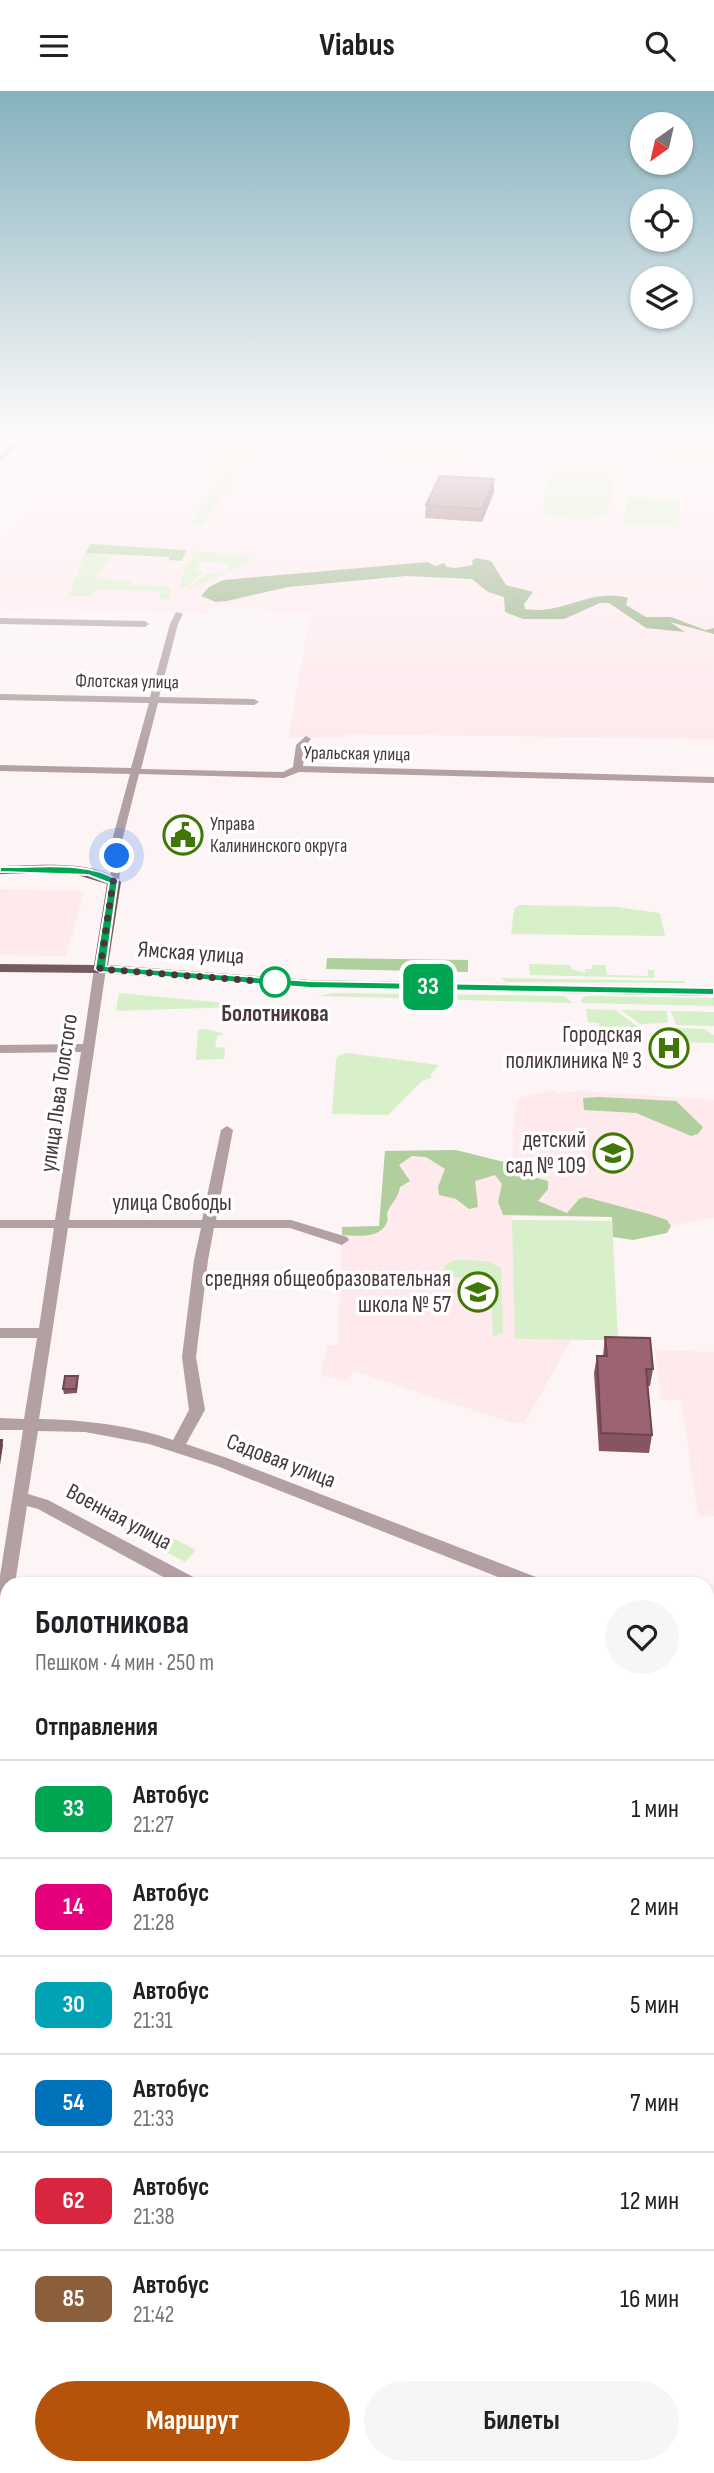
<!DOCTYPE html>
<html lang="ru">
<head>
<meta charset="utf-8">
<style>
  :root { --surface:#fff; --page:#f6f6f6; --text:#202124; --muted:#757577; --line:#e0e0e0; --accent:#b45309 }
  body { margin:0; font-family:"Sofia Sans Condensed",sans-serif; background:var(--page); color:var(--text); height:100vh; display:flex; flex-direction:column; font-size:26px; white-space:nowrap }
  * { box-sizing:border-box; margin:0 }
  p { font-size:23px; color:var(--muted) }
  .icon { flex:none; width:38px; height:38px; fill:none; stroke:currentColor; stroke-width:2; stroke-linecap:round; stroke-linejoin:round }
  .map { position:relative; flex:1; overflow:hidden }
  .sheet { position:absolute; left:0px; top:1486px; width:714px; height:898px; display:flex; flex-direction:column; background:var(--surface); border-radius:21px 21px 0 0; box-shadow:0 2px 5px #0004 }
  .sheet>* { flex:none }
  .badge { padding:0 14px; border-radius:10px; font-size:24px; line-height:46px }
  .needle { width:46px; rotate:214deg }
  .tools { position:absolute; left:630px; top:21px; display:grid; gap:14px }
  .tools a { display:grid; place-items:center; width:63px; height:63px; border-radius:50%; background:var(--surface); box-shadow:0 2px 5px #0004; font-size:35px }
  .you { position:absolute; width:35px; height:35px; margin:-18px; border:5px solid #fff; border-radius:50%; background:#1a73e8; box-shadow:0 0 0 10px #1a73e833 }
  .map>.badge { position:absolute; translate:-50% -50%; box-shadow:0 0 0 4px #fff }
  h2 { padding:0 35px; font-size:26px; line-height:63px }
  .round { display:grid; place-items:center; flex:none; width:74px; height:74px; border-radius:37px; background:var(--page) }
  .overview { display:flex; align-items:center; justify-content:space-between; height:119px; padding:0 35px }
  h1 { font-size:33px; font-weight:700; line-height:52px }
  .button { display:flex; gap:14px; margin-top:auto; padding:14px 35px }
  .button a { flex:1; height:80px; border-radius:42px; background:var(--accent); color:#fff; font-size:28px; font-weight:700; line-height:80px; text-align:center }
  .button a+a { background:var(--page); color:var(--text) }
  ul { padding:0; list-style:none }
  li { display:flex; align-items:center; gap:21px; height:98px; padding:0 35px; border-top:2px solid var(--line) }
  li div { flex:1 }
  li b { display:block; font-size:26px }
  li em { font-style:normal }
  li .badge { min-width:77px; font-weight:700; text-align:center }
  header { display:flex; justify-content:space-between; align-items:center; height:91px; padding:0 35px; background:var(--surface); font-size:32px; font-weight:700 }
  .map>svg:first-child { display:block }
  .built { fill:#fee9ed }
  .green { fill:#d7f0c9 }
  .forest { fill:#b0cf9d }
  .water { fill:#91af7f }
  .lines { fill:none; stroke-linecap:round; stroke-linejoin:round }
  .minor { fill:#b2a0a3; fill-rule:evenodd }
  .major { fill:#775a5f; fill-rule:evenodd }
  .wall { fill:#865560 }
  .shaded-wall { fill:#6d454e }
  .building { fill:#9c6370; stroke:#6d454e; stroke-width:2 }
  .line { fill:#00a651; stroke:#fff; stroke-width:2 }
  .walk { stroke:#48383b; stroke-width:7; stroke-dasharray:0 12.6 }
  .stop-dot { fill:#fff; stroke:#00a651; stroke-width:3.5 }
  .labels { text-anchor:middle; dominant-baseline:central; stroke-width:7; stroke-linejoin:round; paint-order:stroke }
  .far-street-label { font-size:19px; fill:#48383b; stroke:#fff }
  .far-poi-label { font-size:19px; fill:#48383b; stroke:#fff; text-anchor:start }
  .street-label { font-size:23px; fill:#48383b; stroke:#fff }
  .stop-label { font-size:23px; font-weight:bold; fill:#48383b; stroke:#fff }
  .poi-label { font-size:23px; fill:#48383b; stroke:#fff; text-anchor:end }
</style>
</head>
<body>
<header><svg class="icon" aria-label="menu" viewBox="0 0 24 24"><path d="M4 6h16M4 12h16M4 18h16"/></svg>Viabus<svg class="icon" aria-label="search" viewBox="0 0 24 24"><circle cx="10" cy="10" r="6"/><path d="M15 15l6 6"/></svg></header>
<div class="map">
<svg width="714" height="2382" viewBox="0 0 714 2382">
  <rect width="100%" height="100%" fill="#fdf4f5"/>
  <path class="built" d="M108,341h465l45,13 96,15v279l-369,-5 -1,4 -55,-1 21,-124 -45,-1v-5h-55l-2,7 -184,-7 -3,3 -21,-1v-65l90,-102 9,-1z
    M0,798l84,2 -18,65 -66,-1z
    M554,999l4,3 25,-2 131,9v118l-57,10 -45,-11 -100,-1 1,4 99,1 6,119h-47l-46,82 -13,1 -158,-52 -9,11 -24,-8 6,-29h11l4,-118 37,-1 6,-75 71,-1 56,14 3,-52 4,-14z
    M655,1259l59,2v164l-16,-1 -17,-115 -20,-1z"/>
  <path class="green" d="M572,341h142v28l-96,-15z
    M397,343l69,4 -4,12h-7l-3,6 -64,-4z
    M220,354l33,3 -23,34 -12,-1 18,-28 -21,-2z
    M553,375l4,1 -1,6 29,-5 28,6 -5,40 -26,6 -24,-3 -16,-5z
    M217,392l12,2 -26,40h-12z
    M627,406l53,3 -2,26 -54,-2z
    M195,460l52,4 4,5 -4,4 -61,26 21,-16 18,-2 5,-5 -10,-6 -19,1 -5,7 7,4 -23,17 2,-15z
    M85,462l28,1 -16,24 35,3 -3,4 41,2 1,12h-12l2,-8 -67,-1 -3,6h-22z
    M519,814l98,2 43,6 5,23 -154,-2 3,-25z
    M529,873l42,1v4l14,4v-4h7v-4h13l2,10 41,1v-6h6l1,8 -125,-3z
    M500,887l185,3v2l-178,-1z
    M119,902l116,11 -1,3 -118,4z
    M332,902l233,3 7,7 -253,-7z
    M588,905l126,2v8l-133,-3 1,-5z
    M586,918l29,1 23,17 -19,14 -18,-1 -2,-17 -11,-1z
    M621,919l46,1 1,12 -28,1z
    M671,920l43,1v14l-38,-1z
    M676,937l27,1 11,6v8l-39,-1 -2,-12z
    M207,938l17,5 -7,2 -2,11 10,1 -1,11 -28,1 2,-30z
    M347,962l92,12 -9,10 3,2 -11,4 -34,34 -56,-1 4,-54 2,-4z
    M512,1129l100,1 6,119 -103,-1z
    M454,1169l33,1 14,7 2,64 -10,5 -2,-59 -48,-1 1,-10z
    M110,1415l86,44 -11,12 -86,-44z
    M0,1911l7,3v86l-6,27z
    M0,2098l7,8v73l-7,-10z"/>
  <path class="forest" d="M91,453l94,6h2l-6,11 -12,-1v-3l-84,-4z
    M327,867l141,2v12l-142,-3z
    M599,1006l77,4 27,26 -5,7 -7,2 -55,-23 -52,-3 -1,-12z
    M456,1059l56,14 9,10 27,7v8l-10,12 29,12 12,-14 6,-2 64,17 18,6 4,6 -4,7 -34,7 -20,-3 -1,-20 -109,-2 -5,-13 4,-18 -7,-9 -20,6 3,26 -9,2 -13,-10 -17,-4 -1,-8 7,-18 -19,-12 -14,-1 -13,9 11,16 -10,6c-2,11 -7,14 -12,24 -3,7 1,4 -1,11 -6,17 -31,14 -45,13v-8l37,-1 6,-75z"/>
  <path class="water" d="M476,467l15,3 15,24 27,7 -9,12 1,5c37,7 65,-22 103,-11l-2,7 20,12h25l34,13 9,-2v6l-44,-12 15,10 -39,-4 -37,-25h-9l-36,16h-41l-18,-7 -1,-15 -16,-5 -16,-13 -66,-3 -118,11 -61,14 -11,1 -15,-6 8,-9 14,-7 205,-18 7,4 9,-3 3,4 9,1 17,-3 -1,-4z"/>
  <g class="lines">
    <path class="minor" d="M18,350l5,1 -23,20v-6z
      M176,521l7,2 -5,10 -19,73 95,2 5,3 -5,3 -96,-2 -17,66 142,3 10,-5 3,-22 10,-9 5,3 -5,6 -3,21 411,11v6l-415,-11 -15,6 -145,-4 -16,63 -4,45 -5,3 -4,-1 3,-47 17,-63 -130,-3v-6l131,3 18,-65 -149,-3v-6l150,3 20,-73z
      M0,527l145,3 4,3 -4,3 -145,-3z
      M100,875l6,3 -37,251h133l19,-90 6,-4 6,4 -17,90h75l56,17 2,3 -7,5 -52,-17h-76l-6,32 -12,97 9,53 -19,34 41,14 314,121 2,5h-27l-299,-118 -68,-22 -64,-12 -47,-1 -10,63 20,6 149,79 2,5h-23l-138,-75 -11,-3 -12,78h-8v44l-7,4v-56l23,-146h-23v-12l24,1 13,-81h-37v-10h39l15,-100h-54v-8h55l26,-168 -81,1v-8l83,-1 11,-75zM68,1137h133l-7,32 -12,97 7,53 -16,30c-43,-15 -88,-20 -134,-21z
      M707,1545l7,2v14l-7,-2z
      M0,1610l7,2v16l-7,-2z
      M707,1754l7,3v19l-7,-3z
      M0,1875l7,3v20l-7,-3z
      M707,2016l7,3v23l-7,-3z
      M0,2191l7,3v28l-7,-3z
      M125,2376h26l2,6h-26z"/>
    <path class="major" d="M0,775c33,0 95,-8 121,16l-13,83 202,15 404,8v8l-404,-8 -210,-15 -100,-1v-8l94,1 13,-81 -33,-10h-74z"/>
  </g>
  <path class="wall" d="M494,401l-12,30 -57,-4 1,-13z
    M605,1246l48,32 -3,17h-2l4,49 -3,18 -50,-2 -5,-78 3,-17h6z
    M78,1289l-1,13 -13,1 -1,-5z"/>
  <path class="shaded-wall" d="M494,388v13l-12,30v-13z
    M2,1349l1,5 -3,20v-10z"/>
  <path class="building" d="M440,385l54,3 -12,30 -56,-4z
    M605,1246l45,1 3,31h-7l6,66 -51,-2 -4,-77h10z
    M65,1285h13l-2,13h-13z
    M0,1349h2l-2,15z"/>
  <linearGradient id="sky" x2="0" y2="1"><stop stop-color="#85b2be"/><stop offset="0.51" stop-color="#fefafa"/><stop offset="1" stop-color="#fefafa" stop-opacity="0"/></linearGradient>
  <rect width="714" height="674" fill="url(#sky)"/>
  <path class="line" d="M0,776c36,1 86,-7 118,13l-12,86 204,15 404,7v7l-404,-7 -210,-16 -5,-3 14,-86 -21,-8 -88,-3z"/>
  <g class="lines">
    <path class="walk" d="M117,765l-17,113 183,14 -8,-1"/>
  </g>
  <defs>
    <g id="civic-ring" transform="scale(2.0125)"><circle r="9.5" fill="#fff" stroke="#407707" stroke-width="1.5"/><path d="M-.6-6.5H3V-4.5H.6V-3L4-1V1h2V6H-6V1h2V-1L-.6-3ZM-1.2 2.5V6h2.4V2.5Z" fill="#407707"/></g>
    <g id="hospital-ring" transform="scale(2.0125)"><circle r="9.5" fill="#fff" stroke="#407707" stroke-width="1.5"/><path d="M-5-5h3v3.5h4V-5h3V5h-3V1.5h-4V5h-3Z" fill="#407707"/></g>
    <g id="school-ring" transform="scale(2.0125)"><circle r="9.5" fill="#fff" stroke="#407707" stroke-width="1.5"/><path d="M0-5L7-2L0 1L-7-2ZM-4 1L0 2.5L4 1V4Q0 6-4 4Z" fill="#407707"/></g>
  </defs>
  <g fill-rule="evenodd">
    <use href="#civic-ring" x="183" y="744"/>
    <use href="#hospital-ring" x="669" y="957"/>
    <use href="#school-ring" x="613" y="1062"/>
    <use href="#school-ring" x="478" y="1201"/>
  </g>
  <circle class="stop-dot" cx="275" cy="891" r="14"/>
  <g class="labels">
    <g class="far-street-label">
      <text transform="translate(127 591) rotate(1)">Флотская улица</text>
      <text transform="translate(357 663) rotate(1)">Уральская улица</text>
    </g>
    <g class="far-poi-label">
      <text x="210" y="733">Управа<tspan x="210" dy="22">Калининского округа</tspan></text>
    </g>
    <g class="street-label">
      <text transform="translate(191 862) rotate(4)">Ямская улица</text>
      <text transform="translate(59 1002) rotate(-82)">улица Льва Толстого</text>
      <text x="172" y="1112">улица Свободы</text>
      <text transform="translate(281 1370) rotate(21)">Садовая улица</text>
      <text transform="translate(119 1426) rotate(28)">Военная улица</text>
    </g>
    <g class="stop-label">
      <text x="275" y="923">Болотникова</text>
    </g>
    <g class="poi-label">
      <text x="642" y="944">Городская<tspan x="642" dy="26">поликлиника № 3</tspan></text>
      <text x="586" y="1049">детский<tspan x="586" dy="26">сад № 109</tspan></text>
      <text x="451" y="1188">средняя общеобразовательная<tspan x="451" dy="26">школа № 57</tspan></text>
    </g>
  </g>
</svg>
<div class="tools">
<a><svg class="needle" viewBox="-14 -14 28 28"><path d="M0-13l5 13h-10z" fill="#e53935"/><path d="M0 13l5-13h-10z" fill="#757577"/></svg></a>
<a><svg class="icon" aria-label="locate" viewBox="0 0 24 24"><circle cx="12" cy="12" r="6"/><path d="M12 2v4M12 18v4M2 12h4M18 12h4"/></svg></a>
<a><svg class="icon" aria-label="layers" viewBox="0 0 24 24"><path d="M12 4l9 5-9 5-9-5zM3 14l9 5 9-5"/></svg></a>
</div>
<div class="you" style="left:117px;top:765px"></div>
<b class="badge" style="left:428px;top:896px;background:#00a651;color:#fff">33</b>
<section class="sheet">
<div class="overview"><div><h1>Болотникова</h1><p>Пешком · 4 мин · 250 m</p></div><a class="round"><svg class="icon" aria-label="heart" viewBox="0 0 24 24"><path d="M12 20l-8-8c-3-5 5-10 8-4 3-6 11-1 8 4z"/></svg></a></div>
<h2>Отправления</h2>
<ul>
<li><span class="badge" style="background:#00a651;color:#fff">33</span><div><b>Автобус</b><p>21:27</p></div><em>1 мин</em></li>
<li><span class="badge" style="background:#e6007e;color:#fff">14</span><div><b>Автобус</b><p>21:28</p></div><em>2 мин</em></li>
<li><span class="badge" style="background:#00a3b4;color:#fff">30</span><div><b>Автобус</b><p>21:31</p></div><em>5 мин</em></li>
<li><span class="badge" style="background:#0072bc;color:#fff">54</span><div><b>Автобус</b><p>21:33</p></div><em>7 мин</em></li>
<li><span class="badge" style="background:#d7263d;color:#fff">62</span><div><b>Автобус</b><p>21:38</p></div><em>12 мин</em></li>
<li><span class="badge" style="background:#8b5e3c;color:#fff">85</span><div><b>Автобус</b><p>21:42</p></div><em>16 мин</em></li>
</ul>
<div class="button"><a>Маршрут</a><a>Билеты</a></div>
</section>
</div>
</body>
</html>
